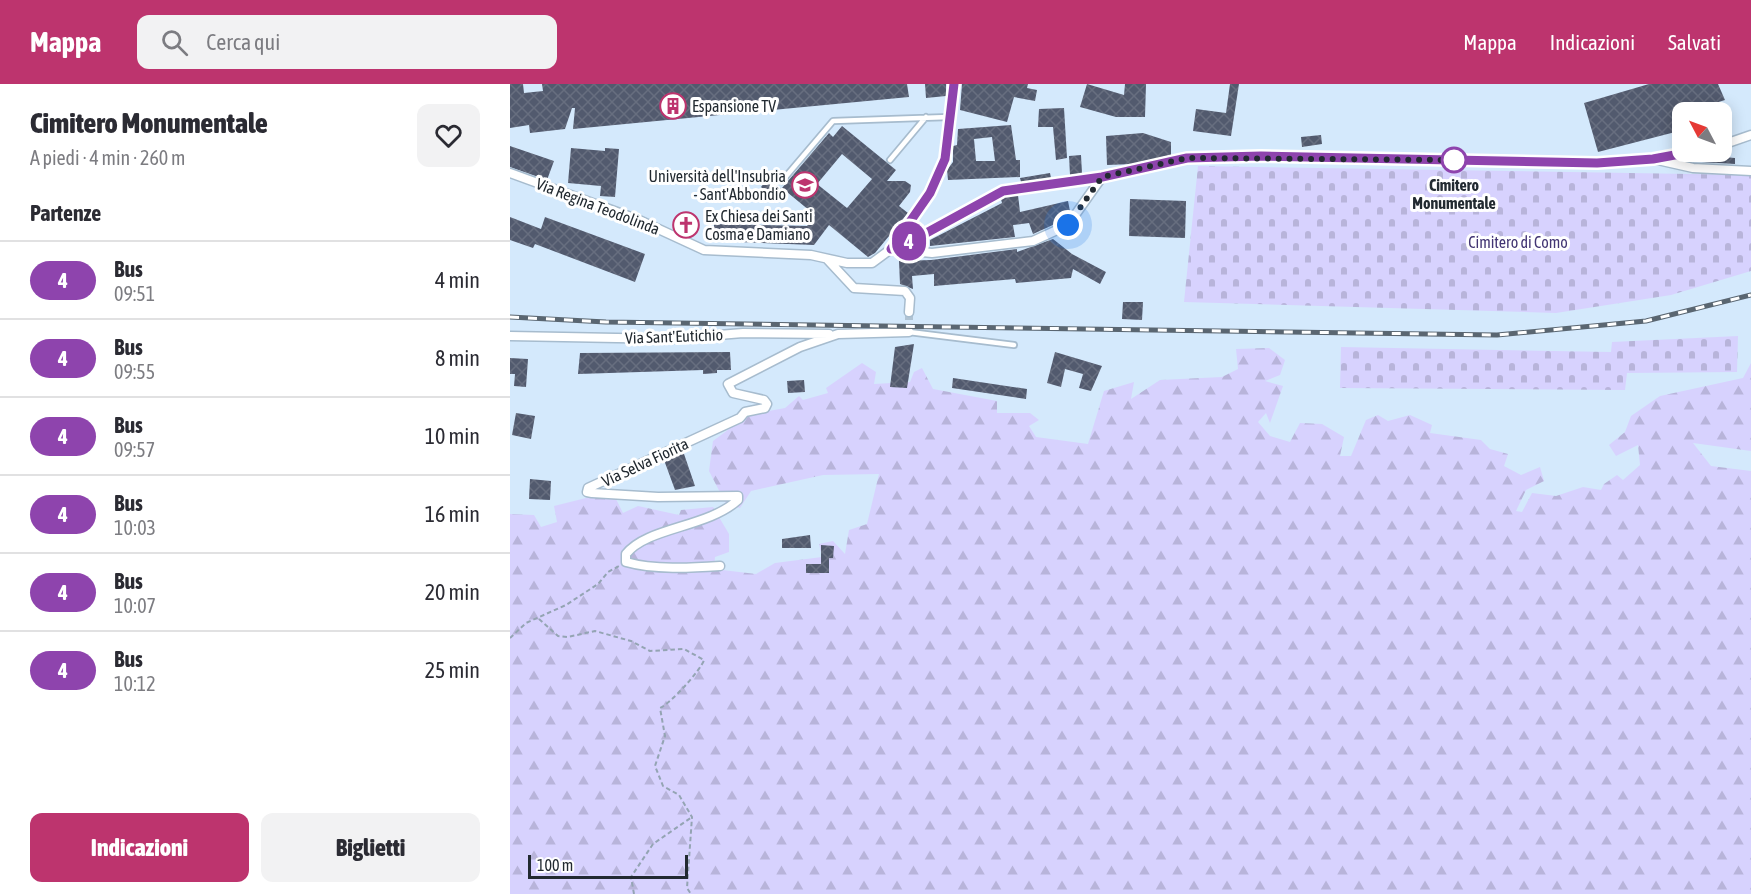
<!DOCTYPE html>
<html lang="it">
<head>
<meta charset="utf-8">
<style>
  :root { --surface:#fff; --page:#f2f2f3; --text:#2b2b33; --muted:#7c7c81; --line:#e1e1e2; --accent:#bd346e }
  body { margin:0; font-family:"Asap Condensed",sans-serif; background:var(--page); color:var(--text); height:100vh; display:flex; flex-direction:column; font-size:22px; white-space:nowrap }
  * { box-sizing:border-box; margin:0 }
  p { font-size:20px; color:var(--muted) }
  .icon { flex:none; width:33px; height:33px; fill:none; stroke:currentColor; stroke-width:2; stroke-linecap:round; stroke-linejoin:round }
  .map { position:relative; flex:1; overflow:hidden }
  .drawer { display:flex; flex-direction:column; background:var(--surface); width:510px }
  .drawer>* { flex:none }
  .badge { padding:0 12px; border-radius:20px; font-size:21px; line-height:39px }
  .needle { width:39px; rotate:311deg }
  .tools { position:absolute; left:1162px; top:18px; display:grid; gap:12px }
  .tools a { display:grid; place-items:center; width:60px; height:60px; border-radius:12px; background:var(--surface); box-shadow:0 3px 15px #0003; font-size:30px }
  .scale { position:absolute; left:18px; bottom:15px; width:160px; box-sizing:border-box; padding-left:6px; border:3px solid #222a31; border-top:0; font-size:16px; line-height:21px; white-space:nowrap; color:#222a31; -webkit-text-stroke:4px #fff; paint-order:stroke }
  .you { position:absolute; width:30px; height:30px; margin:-15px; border:4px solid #fff; border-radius:50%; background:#1a73e8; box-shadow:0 0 0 9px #1a73e833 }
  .map>.badge { position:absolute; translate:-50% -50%; box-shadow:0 0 0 3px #fff }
  h2 { padding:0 30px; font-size:22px; line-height:54px }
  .round { display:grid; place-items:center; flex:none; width:63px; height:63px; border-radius:12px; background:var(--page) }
  .headline { display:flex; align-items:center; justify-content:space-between; height:102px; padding:0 30px }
  h1 { font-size:28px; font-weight:800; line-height:45px }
  .action { display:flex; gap:12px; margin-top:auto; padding:12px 30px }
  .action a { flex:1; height:69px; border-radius:12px; background:var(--accent); color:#fff; font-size:24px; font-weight:800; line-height:69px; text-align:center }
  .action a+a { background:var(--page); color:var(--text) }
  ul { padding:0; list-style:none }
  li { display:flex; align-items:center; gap:18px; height:78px; padding:0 30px; border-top:2px solid var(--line) }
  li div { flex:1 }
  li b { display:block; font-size:22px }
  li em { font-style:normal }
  li .badge { min-width:66px; font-weight:700; text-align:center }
  header { display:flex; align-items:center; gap:36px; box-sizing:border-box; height:84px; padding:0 30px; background:var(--accent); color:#fff }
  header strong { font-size:28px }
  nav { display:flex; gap:33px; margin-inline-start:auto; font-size:21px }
  .search { width:420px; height:54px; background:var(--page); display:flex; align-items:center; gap:15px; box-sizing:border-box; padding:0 21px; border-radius:12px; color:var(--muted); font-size:22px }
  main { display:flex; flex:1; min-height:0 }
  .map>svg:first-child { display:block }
  .forest { fill:url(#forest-firs) }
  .cemetery { fill:url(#cemetery-stones) }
  .building { fill:url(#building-cross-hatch); fill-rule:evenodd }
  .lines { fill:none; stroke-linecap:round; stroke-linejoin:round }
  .minor-tunnel { stroke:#b0c3d3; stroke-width:8; stroke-dasharray:8 4; stroke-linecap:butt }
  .service-casing { stroke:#a7bcce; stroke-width:8 }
  .minor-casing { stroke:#a7bcce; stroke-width:11 }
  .path { stroke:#94a4b3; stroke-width:2; stroke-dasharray:4.5 3; stroke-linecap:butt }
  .service { stroke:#fff; stroke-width:4.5 }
  .minor { stroke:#fff; stroke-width:8 }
  .rail-casing { stroke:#5a6671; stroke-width:5 }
  .rail { stroke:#fff; stroke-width:3; stroke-dasharray:9; stroke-linecap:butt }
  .line-casing { stroke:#fff; stroke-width:14 }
  .line { stroke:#8e44ad; stroke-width:9 }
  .walk { stroke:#222a31; stroke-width:6; stroke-dasharray:0 10.8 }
  .stop-dot { fill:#fff; stroke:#8e44ad; stroke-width:3 }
  .labels { text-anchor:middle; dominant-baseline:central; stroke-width:6; stroke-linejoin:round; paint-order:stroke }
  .poi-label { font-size:16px; fill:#222a31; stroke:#fff; text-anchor:start }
  .stop-label { font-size:16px; font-weight:bold; fill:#222a31; stroke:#fff }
  .street-label { font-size:16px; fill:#222a31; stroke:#fff }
  .park-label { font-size:16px; fill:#423573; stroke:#fff }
</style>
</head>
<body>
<header>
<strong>Mappa</strong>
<div class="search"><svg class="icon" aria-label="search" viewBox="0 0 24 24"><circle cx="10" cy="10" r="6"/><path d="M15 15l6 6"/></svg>Cerca qui</div>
<nav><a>Mappa</a><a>Indicazioni</a><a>Salvati</a></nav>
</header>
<main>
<section class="drawer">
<div class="headline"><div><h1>Cimitero Monumentale</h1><p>A piedi · 4 min · 260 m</p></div><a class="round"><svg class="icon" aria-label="heart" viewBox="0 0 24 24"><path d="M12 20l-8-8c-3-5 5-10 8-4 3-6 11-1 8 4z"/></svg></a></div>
<h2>Partenze</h2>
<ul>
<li><span class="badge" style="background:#8e44ad;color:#fff">4</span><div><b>Bus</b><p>09:51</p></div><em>4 min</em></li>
<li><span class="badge" style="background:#8e44ad;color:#fff">4</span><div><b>Bus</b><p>09:55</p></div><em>8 min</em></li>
<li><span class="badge" style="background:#8e44ad;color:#fff">4</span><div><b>Bus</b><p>09:57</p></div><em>10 min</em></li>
<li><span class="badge" style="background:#8e44ad;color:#fff">4</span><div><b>Bus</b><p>10:03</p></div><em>16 min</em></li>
<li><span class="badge" style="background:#8e44ad;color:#fff">4</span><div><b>Bus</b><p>10:07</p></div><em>20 min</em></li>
<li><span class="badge" style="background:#8e44ad;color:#fff">4</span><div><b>Bus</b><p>10:12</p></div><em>25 min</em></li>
</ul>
<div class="action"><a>Indicazioni</a><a>Biglietti</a></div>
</section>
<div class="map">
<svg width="1241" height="810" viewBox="0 0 1241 810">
  <defs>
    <pattern id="forest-firs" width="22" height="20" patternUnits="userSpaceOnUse" patternTransform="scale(1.5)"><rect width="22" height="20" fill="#d7d2fe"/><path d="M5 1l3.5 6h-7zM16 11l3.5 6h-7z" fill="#b8b4da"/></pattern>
    <pattern id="cemetery-stones" width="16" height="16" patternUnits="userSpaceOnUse" patternTransform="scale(1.5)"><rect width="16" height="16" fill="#d7d2fe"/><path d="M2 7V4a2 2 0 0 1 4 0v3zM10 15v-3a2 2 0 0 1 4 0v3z" fill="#b8b4da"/></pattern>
    <pattern id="building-cross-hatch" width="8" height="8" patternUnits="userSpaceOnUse" patternTransform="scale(1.5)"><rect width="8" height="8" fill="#525a6e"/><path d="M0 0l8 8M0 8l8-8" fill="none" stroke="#676e7f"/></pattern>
  </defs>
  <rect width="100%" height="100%" fill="#d4e9fc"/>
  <path class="forest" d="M759,264l16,12 -5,15 -15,6 18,5 -13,37 -4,-10 -8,9 12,14 20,6 10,-19 22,1 22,13 -4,19h11l15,-36 12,-5 10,6 22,-6 22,10 -2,8 51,7 9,9 18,5 -4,12 17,9 19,-8 4,14 -18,9 -10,21 6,1 10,-19 24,3 27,-9 18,3 3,-6 13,-9 6,5 17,-15 -2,-20 -22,11 -7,-11 16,-13 6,-16 29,-20 83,-18 8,-15v88l-58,-8 18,23 40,5v423h-1241v-380l24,1 7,12 16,-5 -3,-16 36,-9h25l8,16 15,-7 41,9 2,-5 32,-3 16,27v18l-14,5 -1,12 42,5 19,-11 47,-6 -3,-13 14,-3 12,13 4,-24 18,-6 12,-50 -56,1 -72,16 -11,17 -14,-4 -17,-33 4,-30 35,-26 37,-7 14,-12 4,4 25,-7 -2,-5 36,-25 14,9 -2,12 36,-2 4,-10 8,-4 11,21 64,12v12h33l9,7 -10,6 7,11 52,7 16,-53 30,-9 -3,17 29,-19 62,-3 16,-8 -2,-20z"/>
  <path class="cemetery" d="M688,82l553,9v96l-80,24 -115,18 -372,-11z
    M1228,252l-1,36 -110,1 -2,17 -285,-2 1,-41 270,5 1,-10z"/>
  <path class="building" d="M0,0h13l1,9 19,-2 -1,-7h365l2,13 -336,32 2,-21h-3l-7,21 -35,4 -1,-8 -19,3z
    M415,0h21v12l-20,2z
    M452,0h66l-1,4 10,2 -2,11 -21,-4 -7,25 -47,-12z
    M577,0l37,11 1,-11h21l-1,33h-29l-36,-10z
    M720,0h9l-8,52 -38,-5 3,-22 30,4z
    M1139,0h69l7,16 -26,8 2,4h-18v18l-85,22 -14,-49z
    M554,24l3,50 -11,2 -3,-33h-15l1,-18z
    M501,41l5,35h4v17l-72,3 -1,-10 6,-8v-16l4,-1 1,-16zM482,53l3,24h-19l-2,-22z
    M332,42l54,44 -9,11h18l6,4 -1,7 -11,14 9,7 -33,40 -7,4 -39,-32 -15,20 -100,-4v-17l93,2 8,-11 -33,-27 47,-55 4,4zM332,70l30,25 -25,29 -30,-24z
    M633,49l28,9v13l-38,9 -26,1 -1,-29z
    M811,51l1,9 -20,3 -1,-10z
    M0,62l44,15 -7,19 -37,-13z
    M61,64l34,3v-3l14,1 -4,48 -15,-1 1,-10 -33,-3z
    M571,71l1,18 -12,2 -1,-19z
    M1191,71l34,3v6l-34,-2z
    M540,89l1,5 -30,4 -1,-4z
    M258,94l13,11 -8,9 -12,-11z
    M508,111l2,17 48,-11 2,10 -6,9 -31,14 -4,-11 -16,2 2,12 -85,9v-6l72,-37 -1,-4 4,-2z
    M620,115l56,2 -1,37 -56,-2z
    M173,128l14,5 -7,19 -14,-6z
    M0,133l31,12 4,-12 100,37 -10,28 -100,-38 -2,4 -23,-8z
    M543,155l19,15 34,18 -6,12 -27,-15 -2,9 -55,5 -1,-4 -81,7v-12l-22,2 1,13 -13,-5 -1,-23 32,-1 86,-11v3z
    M613,218h20l-1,18 -20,-1z
    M404,260l-7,44 -17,-1 5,-40z
    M220,268l1,18h-14v3l-14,1v-4l-125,4 2,-21z
    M545,268l47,14 -11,25 -12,-3 4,-14 -18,-5 -4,18 -14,-4z
    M0,274l18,1 -2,28 -12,-1 1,-12h-5z
    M443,294l74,11 -1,10 -74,-11z
    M294,296l1,12 -17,1 -1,-12z
    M6,329l19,3 -4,23 -19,-4z
    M173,367l12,35 -20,4 -11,-30z
    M20,395l21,2 -1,19 -21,-1z
    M300,451l1,13h-29v-9z
    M311,461l13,1 -1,12h-4v15h-23v-9h15z"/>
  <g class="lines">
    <path class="minor-tunnel" d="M399,248v-20"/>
    <g class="service-casing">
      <path id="service" d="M380,76l36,-43
        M272,97l51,-60 116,-4
        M399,248l105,13"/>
    </g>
    <g class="minor-casing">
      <path id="minor" d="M1212,61l29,-10
        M1146,74l35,-6
        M0,89l129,47 65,30 107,5 36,8h25l19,-14 39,-56 15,-34 9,-75
        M381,165l28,-12 84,-46 99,-14 85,-19 74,-2 336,7 56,-4 40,9 58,3
        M382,165l40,4 101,-12 35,-16 34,-48
        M317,175l27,29 51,3 5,7 -1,14
        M0,252l160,3 73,-6 86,1
        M210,482c-29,2 -66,4 -94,-4v-8c21,-27 81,-26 112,-54v-4l-80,1 -66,-4 -5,-1 1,-4 152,-70 5,-6 20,-4 2,-4 -3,-4 -31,-7 -5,-9 72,-37 38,-13 71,-2"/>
    </g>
    <path class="path" d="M29,535l19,17 10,1 27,-6 36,10 19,10 34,-2 20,11c-3,10 -34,44 -44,48l5,28 -10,30 8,20 16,9 13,22 -5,71 4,6
      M0,554l16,-15 40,-18 32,-21 10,-12 11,-6
      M124,810l-3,-17 22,-33 39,-27"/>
    <use href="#service" class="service"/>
    <use href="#minor" class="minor"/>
    <g class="rail-casing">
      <path id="rail" d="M0,233l96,5 891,13 149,-14 105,-26"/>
    </g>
    <use href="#rail" class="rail"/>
  </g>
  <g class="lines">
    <g class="line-casing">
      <path id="line" d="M444,0l-9,75 -15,34 -39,56 28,-12 84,-46 99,-14 85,-19 74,-2 336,7 56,-4 38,-7"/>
    </g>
    <use href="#line" class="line"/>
    <path class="walk" d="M558,141l34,-48 85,-19 267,2"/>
  </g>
  <defs>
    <g id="building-ring" transform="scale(1.35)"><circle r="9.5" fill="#fff" stroke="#bd346e" stroke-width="1.5"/><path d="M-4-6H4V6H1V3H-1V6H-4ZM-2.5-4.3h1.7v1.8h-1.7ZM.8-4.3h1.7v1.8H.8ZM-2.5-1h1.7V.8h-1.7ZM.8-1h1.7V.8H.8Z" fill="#bd346e"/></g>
    <g id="university-ring" transform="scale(1.35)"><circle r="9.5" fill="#fff" stroke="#bd346e" stroke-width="1.5"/><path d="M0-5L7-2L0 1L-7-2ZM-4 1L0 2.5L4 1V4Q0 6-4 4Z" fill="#bd346e"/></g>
    <g id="church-ring" transform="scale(1.35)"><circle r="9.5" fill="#fff" stroke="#bd346e" stroke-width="1.5"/><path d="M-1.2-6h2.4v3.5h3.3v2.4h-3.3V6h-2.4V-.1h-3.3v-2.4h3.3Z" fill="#bd346e"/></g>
  </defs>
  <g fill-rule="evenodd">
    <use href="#building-ring" x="163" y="22"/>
    <use href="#university-ring" x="295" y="101"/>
    <use href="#church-ring" x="176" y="141"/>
  </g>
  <circle class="stop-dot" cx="944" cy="76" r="12"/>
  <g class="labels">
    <g class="poi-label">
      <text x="182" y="22">Espansione TV</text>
      <text x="276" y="92" text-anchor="end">Università dell'Insubria<tspan x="276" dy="18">- Sant'Abbondio</tspan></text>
      <text x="195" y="132">Ex Chiesa dei Santi<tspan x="195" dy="18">Cosma e Damiano</tspan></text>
    </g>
    <g class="stop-label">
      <text x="944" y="101">Cimitero<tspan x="944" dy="18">Monumentale</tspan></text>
    </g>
    <g class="street-label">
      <text transform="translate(88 122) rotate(21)">Via Regina Teodolinda</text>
      <text transform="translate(164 252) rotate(-2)">Via Sant'Eutichio</text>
      <text transform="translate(135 378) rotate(-25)">Via Selva Fiorita</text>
    </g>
    <g class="park-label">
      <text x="1008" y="158">Cimitero di Como</text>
    </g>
  </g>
</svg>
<div class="tools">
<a><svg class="needle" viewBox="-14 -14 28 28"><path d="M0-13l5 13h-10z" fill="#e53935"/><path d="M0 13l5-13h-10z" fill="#7c7c81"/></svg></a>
</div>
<div class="scale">100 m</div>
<div class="you" style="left:558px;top:141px"></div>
<b class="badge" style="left:399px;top:157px;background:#8e44ad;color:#fff">4</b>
</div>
</main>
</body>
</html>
